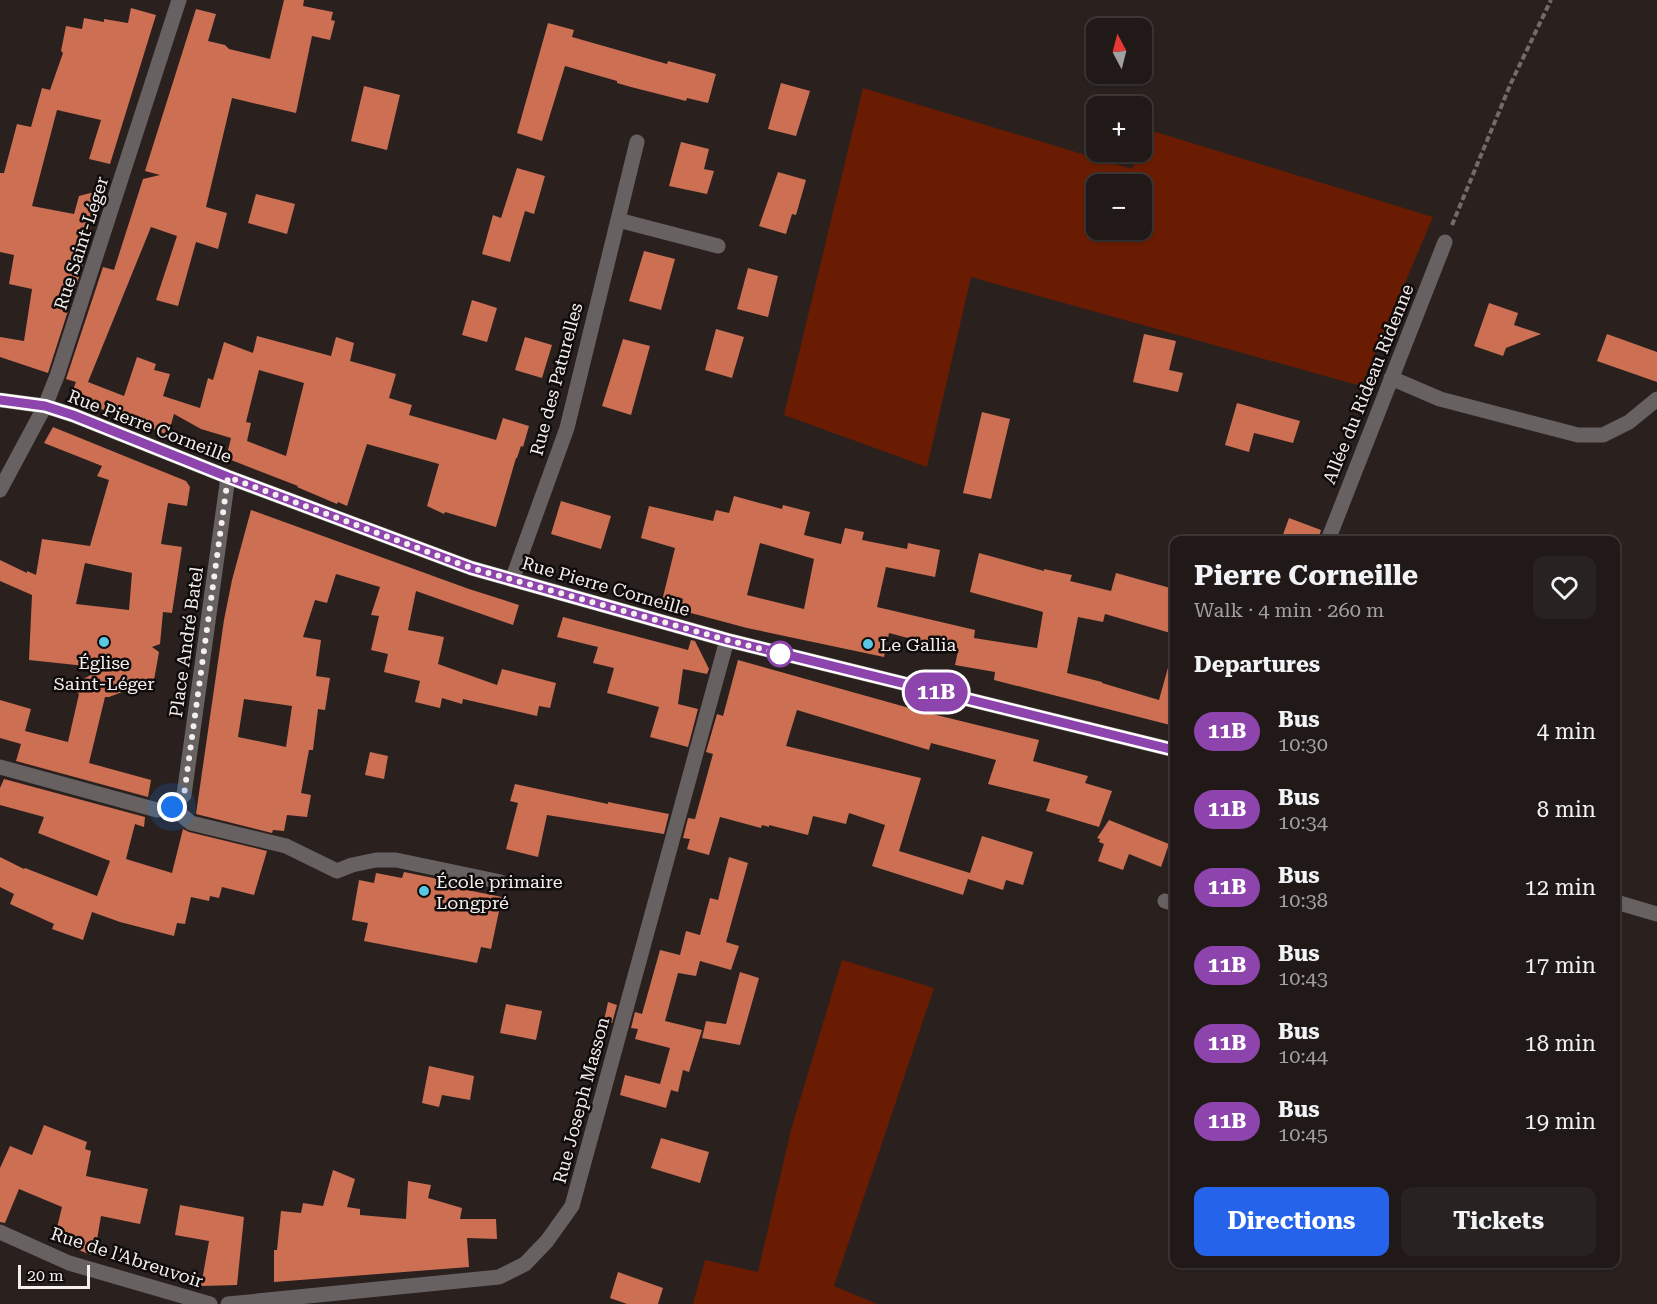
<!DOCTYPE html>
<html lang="en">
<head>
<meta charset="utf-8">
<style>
  :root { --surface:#201917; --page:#282220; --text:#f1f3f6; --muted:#a2a0a1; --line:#3d3836; --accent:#2563eb }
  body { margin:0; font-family:"Roboto Serif",serif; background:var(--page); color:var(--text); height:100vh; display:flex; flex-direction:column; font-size:22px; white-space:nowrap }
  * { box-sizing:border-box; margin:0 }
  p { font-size:20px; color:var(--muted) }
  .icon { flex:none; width:33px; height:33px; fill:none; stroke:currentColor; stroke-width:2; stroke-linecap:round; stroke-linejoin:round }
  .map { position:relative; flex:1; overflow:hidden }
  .panel { position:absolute; left:1170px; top:536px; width:450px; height:732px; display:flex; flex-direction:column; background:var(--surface); border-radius:12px; box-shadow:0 2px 4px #0004,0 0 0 2px var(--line) }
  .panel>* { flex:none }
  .badge { padding:0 12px; border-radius:20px; font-size:21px; line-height:39px }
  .needle { width:39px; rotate:353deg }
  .controls { position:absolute; left:1086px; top:18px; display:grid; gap:12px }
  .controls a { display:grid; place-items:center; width:66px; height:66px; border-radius:12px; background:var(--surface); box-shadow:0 2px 4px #0004,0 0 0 2px var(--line); font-size:30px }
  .scale { position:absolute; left:18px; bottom:15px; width:72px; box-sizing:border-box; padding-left:6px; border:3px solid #f4eeec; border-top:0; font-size:16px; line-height:21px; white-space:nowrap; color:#f4eeec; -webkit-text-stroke:4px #100c0b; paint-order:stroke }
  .you { position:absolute; width:30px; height:30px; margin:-15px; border:4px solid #fff; border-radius:50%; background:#1a73e8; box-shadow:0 0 0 9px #1a73e833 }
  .map>.badge { position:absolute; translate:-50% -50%; box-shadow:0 0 0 3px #fff }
  h2 { padding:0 24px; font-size:22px; line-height:54px }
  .round { display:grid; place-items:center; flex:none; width:63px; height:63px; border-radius:12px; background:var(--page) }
  .head { display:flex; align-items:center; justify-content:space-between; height:102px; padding:0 24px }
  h1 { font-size:28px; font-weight:700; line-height:45px }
  .cta { display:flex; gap:12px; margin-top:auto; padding:12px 24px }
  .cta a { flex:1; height:69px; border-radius:12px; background:var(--accent); color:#fff; font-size:24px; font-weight:700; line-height:69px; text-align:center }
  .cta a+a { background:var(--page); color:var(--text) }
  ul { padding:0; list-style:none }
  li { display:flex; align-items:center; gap:18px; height:78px; padding:0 24px }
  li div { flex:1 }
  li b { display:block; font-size:22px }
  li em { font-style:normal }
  li .badge { min-width:66px; font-weight:700; text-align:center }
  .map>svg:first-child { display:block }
  .green { fill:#691c01; fill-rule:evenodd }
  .building { fill:#cc6f53; fill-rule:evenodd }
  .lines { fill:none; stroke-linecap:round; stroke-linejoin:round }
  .path { stroke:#736b69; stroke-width:4; stroke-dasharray:6 3; stroke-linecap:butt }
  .minor { stroke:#676261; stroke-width:15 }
  .line-casing { stroke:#fff; stroke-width:14 }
  .line { stroke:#8e44ad; stroke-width:9 }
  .walk { stroke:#f4eeec; stroke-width:6; stroke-dasharray:0 10.8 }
  .poi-dot { fill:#59c8e5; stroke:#100c0b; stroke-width:2 }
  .stop-dot { fill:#fff; stroke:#8e44ad; stroke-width:3 }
  .labels { text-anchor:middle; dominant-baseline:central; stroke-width:5; stroke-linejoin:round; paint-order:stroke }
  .street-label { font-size:18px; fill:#f4eeec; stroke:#100c0b }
  .poi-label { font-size:18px; fill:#f4eeec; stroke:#100c0b; text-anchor:start }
</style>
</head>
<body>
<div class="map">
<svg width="1657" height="1304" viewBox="0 0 1657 1304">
  <rect width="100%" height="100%" fill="#2a211f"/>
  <path class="green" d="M863,88l269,81 7,-17h3v-9l4,-14 287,88 -72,169 -390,-109 -44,190 -143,-52zM1096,184h46v46h-46z
    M842,960l92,28 -100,298 43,18h-184l12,-44 53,12 33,-142z"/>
  <path class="building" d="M284,0h20l-1,6 30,6 -2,8 4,1 -5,19 -18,-4 -16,77 -64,-15 -26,109 21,6 -9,36 -22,-7 -18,64 -22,-6 21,-64 -26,-9 -63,155 36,14 13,-39 19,7 -2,6 16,4 -7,22 37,12 8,-30 5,2 11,-38 29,11 4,-17 74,20 5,-19 18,6 -4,18 46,13 -7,24 23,7 -3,10 87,25 7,-22 26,8 -6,21 -2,-1 -4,12h-1l-20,69 -51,-15 -1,2 -17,-8 12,-42 -72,-20 -20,62 -9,-4 -1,2 -40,-17 1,-1 -72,-28 5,-20 -30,-9 -27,-15 -6,21 -98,-38 6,-15 -10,-3 37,-112 11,3 29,-91 17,-4 -15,-4 51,-162 20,5 -8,27 17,4 4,4 41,10zM259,370l45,13 -18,73 -39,-15 4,-18 -5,-1z
    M131,8l25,7 -46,149 -21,-5 12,-39 -44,-10 -25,96 42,8 5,-18 23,-6 -21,70 3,1 -36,112 -48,-16v-20l24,4 8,-52 -23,-5 5,-29 -14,-3v-79h4l13,-49 14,3 11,-39 8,2 13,-37 -2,-2 5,-25 16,3 2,-11 20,4v-3l24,4z
    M548,23l26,7 -2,7 95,27 1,-3 48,13 -8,29 -21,-5 -1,3 -55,-14 -14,-4v-2l-52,-15 -23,75 -25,-8z
    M781,83l29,8 -14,45 -28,-7z
    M364,86l36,9 -13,55 -36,-9z
    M681,142l28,7 -5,20 10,2 -7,23 -38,-8z
    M517,168l28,8 -11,38 -9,-3 -15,51 -28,-8 11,-39 8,3z
    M778,172l28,8 -10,35 -4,-1 -6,20 -27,-8z
    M256,194l39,10 -8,30 -39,-11z
    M644,251l31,8 -14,51 -32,-9z
    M748,268l30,8 -10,41 -31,-8z
    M472,300l25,8 -10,34 -25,-7z
    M1489,303l29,10 -4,12 27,9 -35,14 -3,8 -29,-10z
    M716,329l28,8 -12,41 -27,-8z
    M1144,334l32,7 -7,29 14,3 -5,19 -45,-10z
    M1607,334l50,18v30l-60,-21z
    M525,337l27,8 -10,33 -27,-8z
    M623,339l27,7 -19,69 -29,-9z
    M1237,403l63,18 -7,22 -39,-10 -5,19 -24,-7z
    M982,412l28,7 -19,80 -28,-6z
    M53,427l133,54 4,6 -3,19 -19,-3 -7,41 21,3 -10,66 -9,-1 -3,32 -8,3 7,5 -5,28 -45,17h-4l-16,66 62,17 -3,17 -132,-36 5,-17 -21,-6v-38l31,9 -6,22 43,11 11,-48 -9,-8 34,-18 -75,-8 3,-65 -32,-14v-21l27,13v-2l9,4 6,-36 48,7 19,-66 -12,-4 5,-10 -58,-23zM85,563l47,10 -3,37 -53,-6z
    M734,496l48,13 1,-4 27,7 -6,23 37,9 4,-16 19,4 -2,8 45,9 1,-6 32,7 -5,27 -49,-10 -9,40 98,23 -1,8 63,10 6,-36 -73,-20 9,-39 65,18v-2l28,6 -2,6 41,10 5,-18 58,16v45l-69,-20 -2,8 -25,-5 -11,56 35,9v1l57,17 10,-36 5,1v61l-180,-46 1,-8 -40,-7 3,-14 -69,-18 -5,24 -137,-29 -86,-23 14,-57 -34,-10 8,-32 64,15 3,-11 13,3zM760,543l54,16 -10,50 -57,-14z
    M561,501l50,15 -10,33 -50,-15z
    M251,510l218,79 50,16 -6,20 -97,-34 -8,39 36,7 -6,27 59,21 5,-16 54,14 -6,25 -11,-2 -2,10 -74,-17 -1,5 -20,-6 -2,10 -25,-6 5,-21 -36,-9 4,-18 -17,-4 8,-34 -8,-1 9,-28 -44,-13 -9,29 -12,-3 -12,37 18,3 -5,36 14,2 -5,32 -7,-1 -5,41h-4l-8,43 10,2 -4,22 -20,-2 -3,16 -11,-1 -1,3 -76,-19 28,-194 8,-40zM244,699l48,7 -6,41 -48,-10z
    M1289,518l32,12 -3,10h-37z
    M563,617l125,33 3,-10 4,1 14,28 -2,5 -24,-5 -5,35 20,5 -10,38 -38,-10 9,-30 -52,-14 7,-25 -21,-5 5,-16 -41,-10z
    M738,660l182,51 119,29 -6,21 55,15 -3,7 27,8 -13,36 -53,-16 4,-12 -62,-15 8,-24 -65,-17 -2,7 -132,-40 -11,36 135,32 -22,73 71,22 12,-37 51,16 -10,33 -17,-5 -3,10 -35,-11 -5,16 -91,-29 13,-41 -36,-12 -3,11 -33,-8 -5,19 -39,-10v2l-7,-2 -1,3 -41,-11 -11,38 -22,-6 3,-10 -7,-1 5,-20 7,1 18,-65 -7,-2 11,-38 6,2z
    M370,752l18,4 -4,23 -19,-4z
    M4,779l141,38 -1,10 -9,-3 -9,35 46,14 11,-44 6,3 78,19 -13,44 -32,-8 -3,11 -9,-2 -1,5 -18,-4 -6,27 -8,-1 -3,13 -54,-14 -28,-10 -9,28 -31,-11 2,-5 -44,-20 4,-10 -14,-7v-30l24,12 1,-1 72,28 13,-35 -72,-28 6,-16 -44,-12v-17z
    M515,784l93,20v-2l61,12 -5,20 -117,-19 -9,42 -32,-8 12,-46 -8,-2z
    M1109,820l60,24 -8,23 -32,-13 -6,16 -25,-9 6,-17 -5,-2 1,-3 -3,-1z
    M729,857l19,6 -22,79 13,4 -8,24 -31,-9 -4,15 -18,-3 -13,48 37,9 -13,42 -6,-2 -5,22 -7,-2 -5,18 -46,-13 5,-20 35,9 10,-36 -35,-9 3,-10 -7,-1 4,-16 7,2 18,-64 20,5 6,-24 14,4 10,-37 8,2z
    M404,872l54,11 -1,5 45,9 -11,52 -10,-2 -4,16 -113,-22 4,-18 -16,-3 7,-40 15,3 2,-10 26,5z
    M740,972l19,6 -19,67 -38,-7 4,-17 20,3z
    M608,1002l9,3 -5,18 -8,-2z
    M506,1004l36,7 -6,29 -36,-7z
    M429,1066l45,10 -4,24 -28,-5 -3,12 -17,-4z
    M44,1125l43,17 -2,7 6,2 -5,25 62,13 -8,35 -39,-8 -5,29 -5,10 -37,-15 8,-33 -43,-18 -14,34 -5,-1v-54l10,-22 22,9z
    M661,1138l48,14 -9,31 -49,-15z
    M333,1170l22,9 -8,28 13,2v6l46,4 2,-38 23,4 -3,13 34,10 -2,11h36l1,20 -30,-1 2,29 -195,15v-32h3l4,-39 20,2 2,-10 20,3z
    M180,1205l64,12 -7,68 -36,1 8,-45 -34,-6z
    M618,1272l45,16 -5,16h-31l-17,-6z"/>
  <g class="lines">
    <path class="path" d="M1452,225l59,-142 40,-83"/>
    <path class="minor" d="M618,220l100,26
      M1391,378l49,21 138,36h25l26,-13 28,-23
      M0,400l45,6 28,9 155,62 243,91 256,72 447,110
      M0,490l45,-84 12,-30 122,-376
      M1328,540l117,-298
      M512,580l55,-152 70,-286
      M0,767l157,43 15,-3
      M172,807l19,16 95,23 51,25 15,-6 24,-5h20l105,22
      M172,807l12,-12 44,-318
      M1165,901l9,3
      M1616,902l41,12
      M0,1232l69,31 141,41
      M228,1304l271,-27 26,-13 22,-23 25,-35 155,-566"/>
  </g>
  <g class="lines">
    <g class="line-casing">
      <path id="line" d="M0,400l45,6 28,9 155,62 243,91 256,72 447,110"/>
    </g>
    <use href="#line" class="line"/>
    <path class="walk" d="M172,807l12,-12 44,-318 243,91 256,72 62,16 -9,-2"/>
  </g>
  <g class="poi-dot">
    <circle cx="104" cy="642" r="6"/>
    <circle cx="868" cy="644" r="6"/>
    <circle cx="424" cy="891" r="6"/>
  </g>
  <circle class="stop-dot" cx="780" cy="654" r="12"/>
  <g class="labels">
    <g class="street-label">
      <text transform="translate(81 243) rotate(-72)">Rue Saint-Léger</text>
      <text transform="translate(556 379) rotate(-75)">Rue des Paturelles</text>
      <text transform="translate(1368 384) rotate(-68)">Allée du Rideau Ridenne</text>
      <text transform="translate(150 426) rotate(21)">Rue Pierre Corneille</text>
      <text transform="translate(606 586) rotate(16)">Rue Pierre Corneille</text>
      <text transform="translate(186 642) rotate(-82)">Place André Batel</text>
      <text transform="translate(581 1100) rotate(-75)">Rue Joseph Masson</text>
      <text transform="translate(127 1257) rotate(18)">Rue de l'Abreuvoir</text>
    </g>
    <g class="poi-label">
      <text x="880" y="644">Le Gallia</text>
      <text x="104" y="662" text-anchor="middle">Église<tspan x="104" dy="21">Saint-Léger</tspan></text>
      <text x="436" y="881">École primaire<tspan x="436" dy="21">Longpré</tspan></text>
    </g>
  </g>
</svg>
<div class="controls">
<a><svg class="needle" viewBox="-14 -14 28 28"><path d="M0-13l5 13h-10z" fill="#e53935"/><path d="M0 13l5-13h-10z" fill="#a2a0a1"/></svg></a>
<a>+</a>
<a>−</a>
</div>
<div class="scale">20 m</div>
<div class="you" style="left:172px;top:807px"></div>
<b class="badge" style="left:936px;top:692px;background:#8e44ad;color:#fff">11B</b>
<section class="panel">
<div class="head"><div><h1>Pierre Corneille</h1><p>Walk · 4 min · 260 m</p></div><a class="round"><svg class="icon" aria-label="heart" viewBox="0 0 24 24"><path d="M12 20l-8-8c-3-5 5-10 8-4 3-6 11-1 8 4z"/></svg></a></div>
<h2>Departures</h2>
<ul>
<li><span class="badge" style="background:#8e44ad;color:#fff">11B</span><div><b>Bus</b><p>10:30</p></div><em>4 min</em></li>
<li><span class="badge" style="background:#8e44ad;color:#fff">11B</span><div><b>Bus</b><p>10:34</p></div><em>8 min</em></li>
<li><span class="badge" style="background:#8e44ad;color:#fff">11B</span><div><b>Bus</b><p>10:38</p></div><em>12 min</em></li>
<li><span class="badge" style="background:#8e44ad;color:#fff">11B</span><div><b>Bus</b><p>10:43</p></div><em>17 min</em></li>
<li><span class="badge" style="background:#8e44ad;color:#fff">11B</span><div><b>Bus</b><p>10:44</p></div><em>18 min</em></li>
<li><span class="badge" style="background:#8e44ad;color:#fff">11B</span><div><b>Bus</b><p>10:45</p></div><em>19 min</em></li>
</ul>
<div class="cta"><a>Directions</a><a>Tickets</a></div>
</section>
</div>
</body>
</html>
